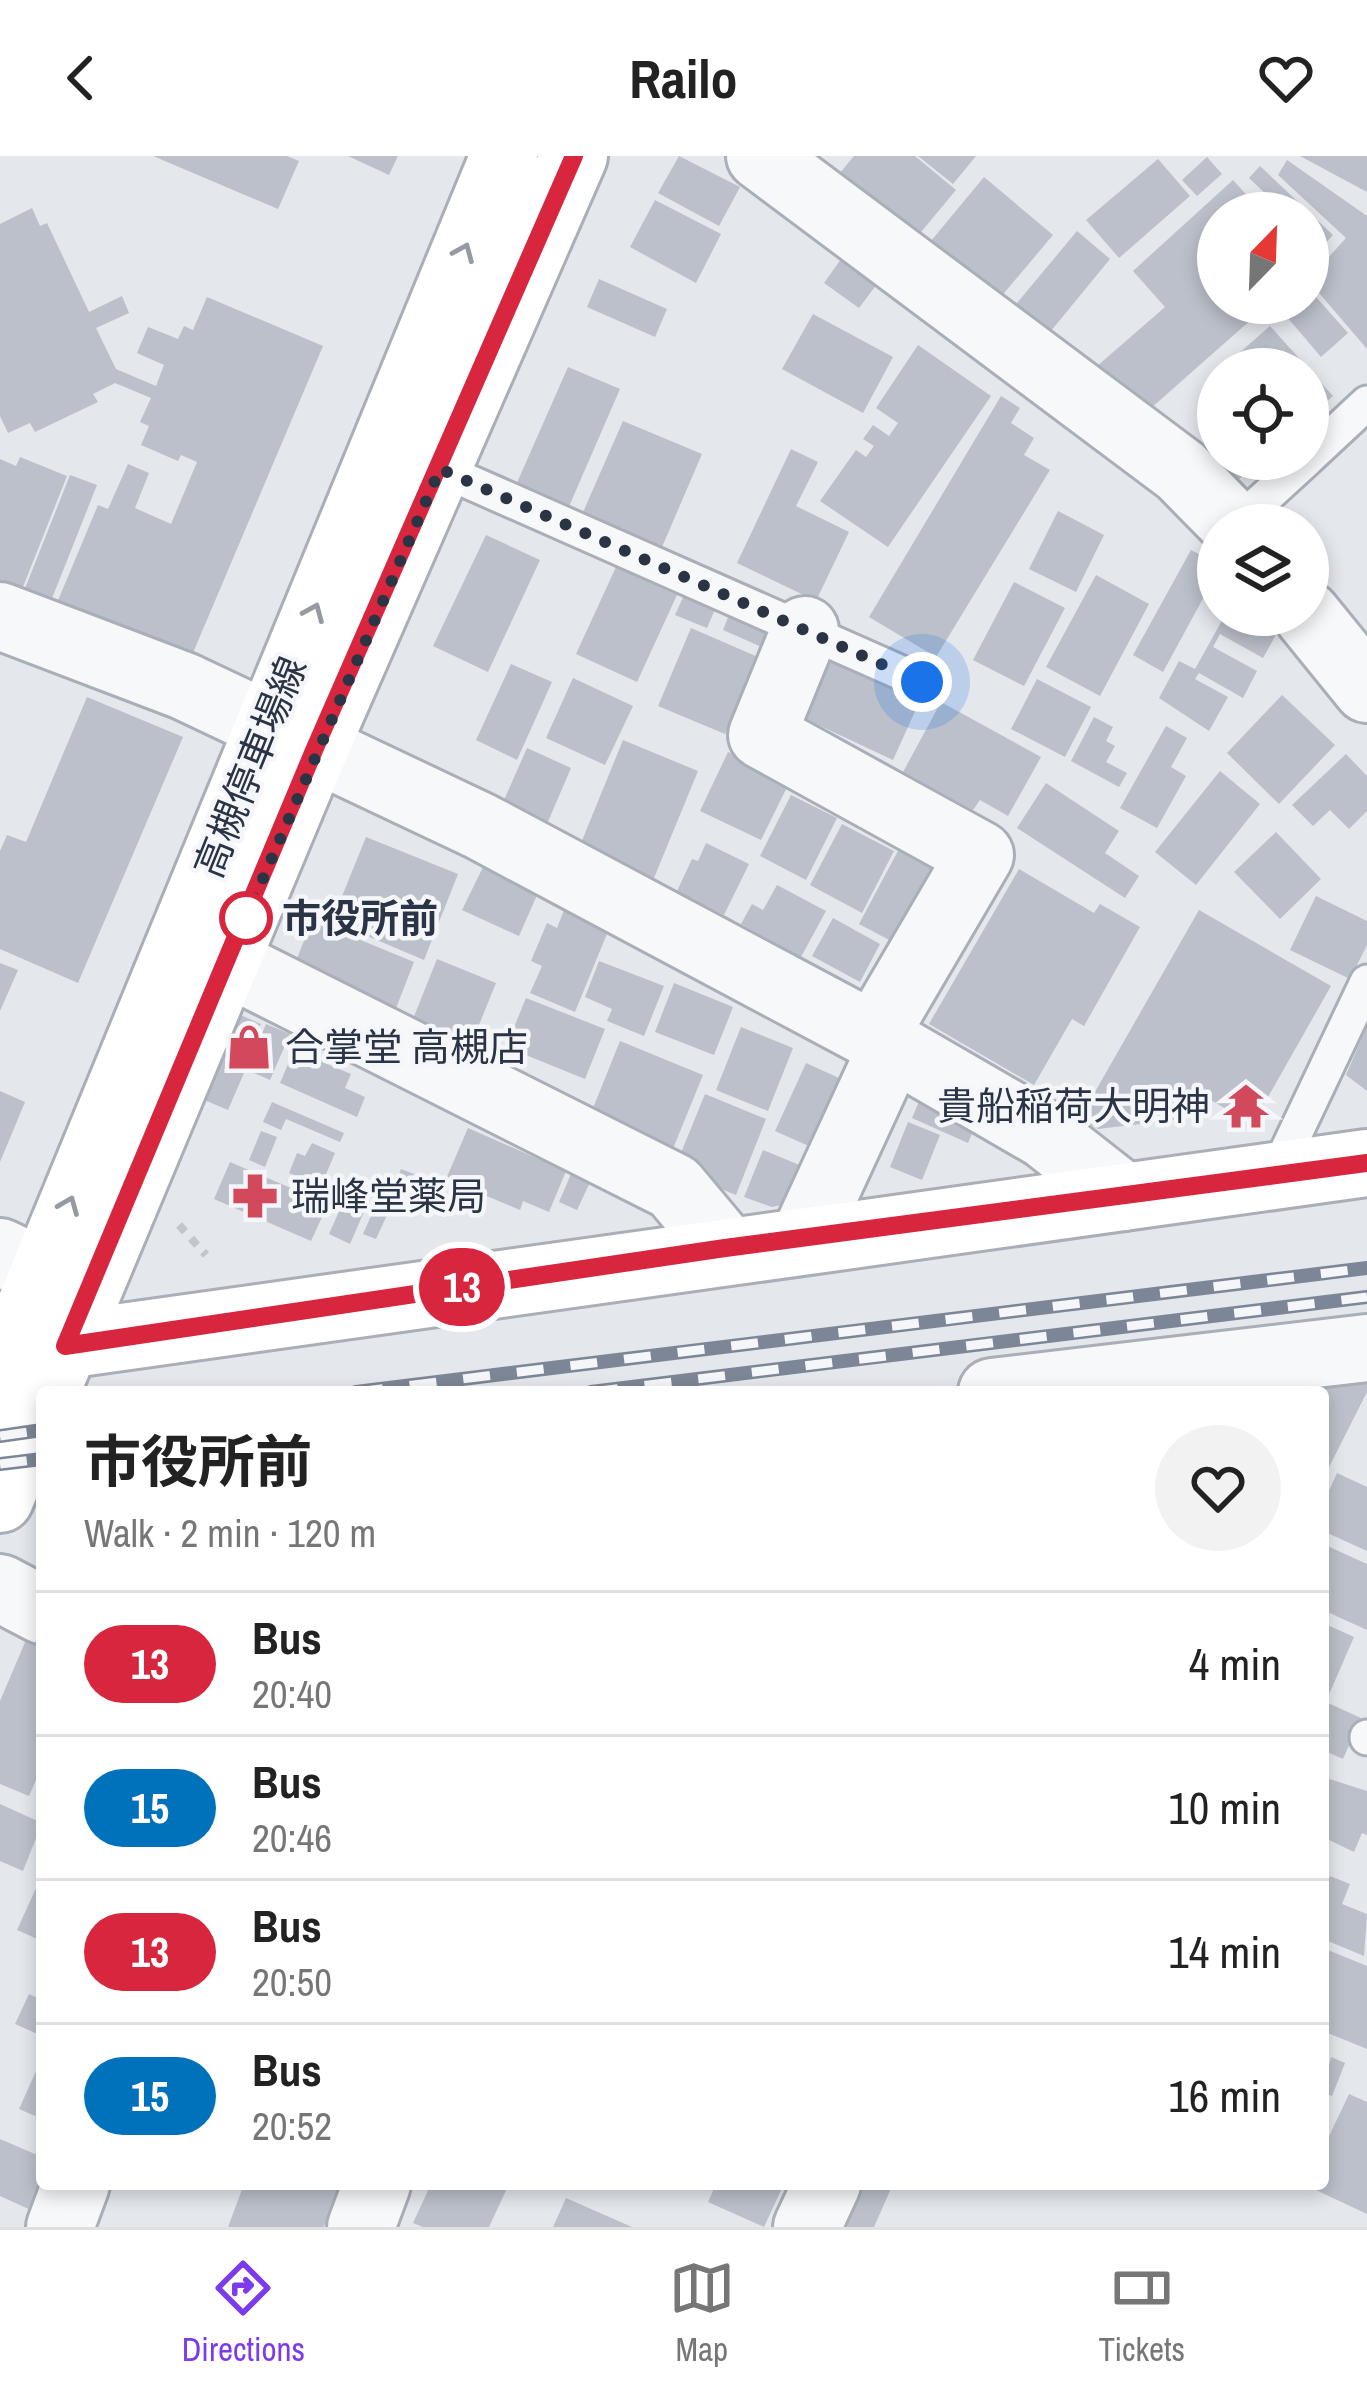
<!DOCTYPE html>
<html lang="en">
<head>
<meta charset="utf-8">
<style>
  :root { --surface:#fff; --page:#f2f2f2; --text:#222; --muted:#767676; --line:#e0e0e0; --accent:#7c3aed }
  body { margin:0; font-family:"Archivo Narrow","Noto Sans JP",sans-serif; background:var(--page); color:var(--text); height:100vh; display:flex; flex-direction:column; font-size:45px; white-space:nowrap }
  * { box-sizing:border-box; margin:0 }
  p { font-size:39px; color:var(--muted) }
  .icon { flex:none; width:66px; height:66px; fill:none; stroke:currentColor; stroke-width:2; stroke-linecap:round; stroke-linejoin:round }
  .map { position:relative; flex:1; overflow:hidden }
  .details { position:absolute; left:36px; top:1230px; width:1293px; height:804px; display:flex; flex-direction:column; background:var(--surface); border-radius:12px; box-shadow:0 6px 18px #0003 }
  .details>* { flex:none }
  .badge { padding:0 24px; border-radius:39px; font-size:42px; line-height:78px }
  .needle { width:78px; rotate:23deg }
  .controls { position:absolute; left:1197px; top:36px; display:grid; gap:24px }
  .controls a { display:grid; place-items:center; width:132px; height:132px; border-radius:50%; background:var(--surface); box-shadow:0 6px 18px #0003; font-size:60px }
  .you { position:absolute; width:60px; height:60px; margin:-30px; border:9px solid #fff; border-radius:50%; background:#1a73e8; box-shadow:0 0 0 18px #1a73e833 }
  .map>.badge { position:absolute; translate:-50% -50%; box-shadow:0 0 0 6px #fff }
  .round { display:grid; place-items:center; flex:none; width:126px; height:126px; border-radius:63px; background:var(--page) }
  .headline { display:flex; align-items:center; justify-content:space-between; height:204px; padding:0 48px }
  h1 { font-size:57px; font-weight:700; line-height:90px }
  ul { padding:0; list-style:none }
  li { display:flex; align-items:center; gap:36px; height:144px; padding:0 48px; border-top:3px solid var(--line) }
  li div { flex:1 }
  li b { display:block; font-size:45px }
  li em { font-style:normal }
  li .badge { min-width:132px; font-weight:700; text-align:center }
  header { display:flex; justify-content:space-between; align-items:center; height:156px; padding:0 48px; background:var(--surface); font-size:54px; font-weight:700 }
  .tabs { display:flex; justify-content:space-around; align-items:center; height:168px; border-top:3px solid var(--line); background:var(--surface); font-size:33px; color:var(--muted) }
  .tabs a { display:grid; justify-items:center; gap:6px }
  .tabs .selected { color:var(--accent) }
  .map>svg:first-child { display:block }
  .building { fill:#bbc0ca }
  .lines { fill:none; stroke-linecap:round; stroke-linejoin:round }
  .lane-casing { stroke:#a9aeb7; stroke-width:39 }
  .street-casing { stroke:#a9aeb7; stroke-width:72 }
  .secondary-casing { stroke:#a9aeb7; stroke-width:72 }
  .path { stroke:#c2c5cb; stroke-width:8; stroke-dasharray:9 9; stroke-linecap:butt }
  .lane { stroke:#f7f8fa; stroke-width:33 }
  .street { stroke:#f7f8fa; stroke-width:66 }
  .secondary { stroke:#fff; stroke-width:66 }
  .rail-casing { stroke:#7d8696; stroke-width:14 }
  .rail { stroke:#f4f6f9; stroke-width:9; stroke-dasharray:27; stroke-linecap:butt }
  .oneway { stroke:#959aa2 }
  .line-casing { stroke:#fff; stroke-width:27 }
  .line { stroke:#d7263d; stroke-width:18 }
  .walk { stroke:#2b3445; stroke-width:12; stroke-dasharray:0 21.6 }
  .stop-dot { fill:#fff; stroke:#d7263d; stroke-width:6 }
  .labels { text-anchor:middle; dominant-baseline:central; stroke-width:9; stroke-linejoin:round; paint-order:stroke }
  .street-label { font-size:39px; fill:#2b3445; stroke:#f4f6f9 }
  .stop-label { font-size:39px; font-weight:bold; fill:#2b3445; stroke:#f4f6f9; text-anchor:start }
  .poi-label { font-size:39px; fill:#2b3445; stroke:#f4f6f9; text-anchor:start }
</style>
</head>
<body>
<header><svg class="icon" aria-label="back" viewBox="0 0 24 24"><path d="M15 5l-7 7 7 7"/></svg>Railo<svg class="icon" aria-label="heart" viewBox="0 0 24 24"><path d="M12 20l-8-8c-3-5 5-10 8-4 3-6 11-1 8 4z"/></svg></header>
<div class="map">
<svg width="1367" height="2071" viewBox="0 0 1367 2071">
  <rect width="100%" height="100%" fill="#e4e7ec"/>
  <path class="building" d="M153,0h134l12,5 -21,48z
    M348,0h50l-9,19z
    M679,0l61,31 -21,39 -61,-33z
    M854,0h61l41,34 -49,59 -77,-64z
    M918,0h58l-23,28z
    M1300,0h67v36z
    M1207,1l15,17 -25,22 -15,-16z
    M1158,3l32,37 -71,62 -33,-38z
    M1287,4l80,56v133l-59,-69 38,-42 -68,-63z
    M1260,10l73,69 -11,12 -14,-13v-21h-22l-37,-35z
    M984,21l69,58 -64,76 -68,-58z
    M1233,24l30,33h-45v90h52l-137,121 -45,-50 77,-67 -32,-36z
    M655,44l66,34 -25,49 -66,-36z
    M32,52l8,18 7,-3 42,89 33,-16 7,17 -33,15 20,41 40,17 8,-21 -27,-12 11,-26 30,12 6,-13 9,4 14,-33 116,49 -136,321 -133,-57 44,-105 10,4 20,-45 21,9 -14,35 36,16 26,-62 -16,-7 -3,6 -37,-16 8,-19 -9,-4 11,-24 -36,-15 -22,11 5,8 -63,30 -5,-9 -22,10 -8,-17v-192z
    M1077,75l33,28 -69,84 -34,-28z
    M841,103l36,25 -18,24 -35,-25z
    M599,123l68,30 -12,28 -68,-30z
    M1308,132l40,45 -27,24 -40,-47 9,-7h18z
    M813,158l80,43 -30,56 -81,-44z
    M1270,170l63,70 -25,22v-49h-87z
    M918,189l73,51 -103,151 -68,-46 36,-51 10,7 8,-11 -11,-7 10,-14 16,11 9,-13 -22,-15z
    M568,211l52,22 -56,129 -52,-24z
    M1001,240l19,12 -9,15 23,15 -10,17 26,15 -114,187 -67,-40z
    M623,265l79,33 -43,100 -79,-35z
    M791,293l27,13 -22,44 53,26 -33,69 -79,-38z
    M20,301l47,19 -48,121 -19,-7v-131l16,7z
    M1221,303h41l-23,20z
    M70,319l27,10 -50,126 -27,-10z
    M1058,355l46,24 -28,57 -47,-23z
    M486,379l54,25 -52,112 -55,-26z
    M1191,394l27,14v7l-55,101 -30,-17z
    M616,411l61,28 -40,87 -61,-28z
    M1096,419l53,29 -49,92 -54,-29z
    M1014,426l51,26 -41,78 -51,-26z
    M685,437l31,14 -9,21 -32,-13z
    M731,454l57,24 -8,21 -57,-25z
    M1225,459h21l32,16 -15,27 -43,-24 -7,13 44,24 -14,27 -44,-25 -4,6 33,18 -19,34 -50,-33 20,-37 16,8z
    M691,472l67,29 -33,77 -67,-28z
    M827,496l95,44 -29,64 -96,-45z
    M511,508l41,18 -35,78 -41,-20z
    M573,522l60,28 -28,59 -59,-27z
    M1037,523l54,28 -26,50 -54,-28z
    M1282,539l53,50 -56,59 -52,-51z
    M87,541l96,40 -105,246 -78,-34v-98l7,-16 19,7z
    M941,546l100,55 -33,59 -28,-16 -7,10 -70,-38z
    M1094,561l19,10 -7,14 9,5 -9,16 21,11 -8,14 -48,-26z
    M1166,570l21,12 -16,29 15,9 -29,52 -37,-20z
    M623,584l75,31 -44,107 -75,-30z
    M527,592l44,20 -30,70 -45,-20z
    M728,596l62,29 -29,59 -61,-29z
    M1346,598l21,22v35l-18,18 -19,-19 -17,16 -21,-21z
    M1220,615l40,33 -64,81 -41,-33z
    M1046,627l73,48 -14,22 34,23 -14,22 -108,-70z
    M791,639l46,23 -31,62 -46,-24z
    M842,668l52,27 -32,62 -52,-28z
    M1276,676l45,47 -41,40 -46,-47z
    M366,681l92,37 -34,86 -92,-39z
    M706,687l43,21 -25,51 -30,-15 -6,12 -17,-8 21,-45 6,2z
    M899,693l36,19 -27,82 -49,-26z
    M486,705l55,25 -22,50 -57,-26z
    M1019,713l75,44 6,-9 40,23 -56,99 -12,-7 -38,66 -105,-61z
    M777,729l49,26 -25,46 -60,-33 11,-20 11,6z
    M1316,740l51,25v24l-17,34 -60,-29z
    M568,744l45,19 -38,93 -45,-19 12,-27 -11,-5 16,-38 10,5z
    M1199,754l132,76 -67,118 -24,-15 -12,21 -31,-18 -15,27 -84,10 -18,-11z
    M833,762l47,26 -20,38 -48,-26z
    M312,764l102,42 -23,59 -102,-42z
    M437,803l59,24 -24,59 -59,-23z
    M599,805l65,25 -20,50 -37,-15 5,-12 -27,-12z
    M0,807l18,7 -18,41z
    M674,827l59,24 -19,48 -59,-23z
    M526,842l79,31 -20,50 -79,-32z
    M236,857l25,11 -24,47 7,2 -16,37 -26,-11z
    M266,868l24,10 -20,46 -23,-10z
    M1367,870v65l-21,-16z
    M741,871l52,21 -25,63 -52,-21z
    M620,885l83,34 -33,81 -83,-33z
    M294,894l57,24 -6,14 20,9 -8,20 -77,-34z
    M806,907l44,20 -30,68 -45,-20z
    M0,935l25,11 -25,60z
    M705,938l61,25 -30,76 -62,-25z
    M920,943l56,25 -8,19 -56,-25z
    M272,946l72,31 -4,9 -54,-23 -5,11 -18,-8z
    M908,966l32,13 -18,45 -32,-13z
    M468,972l98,43 -17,41 -26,-11 -3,9 -74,-31z
    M261,975l16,6 -12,30 -16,-7z
    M312,987l23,10 -14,33 -32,-13 8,-20 8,3z
    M763,994l56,23 -10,26 -37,8 -28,-10z
    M230,1006l98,42 -17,37 -97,-42z
    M574,1011l19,9 -16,34 -18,-8z
    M401,1013l13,5 -11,25 -12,-5z
    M419,1019l11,5 -12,28 -11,-5z
    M345,1042l21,9 -16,37 -21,-10z
    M375,1051l13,6 -12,26 -13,-5z
    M1367,1217v19l-44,87v-87h-78z
    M1337,1317l30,14v64l-44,-20v-27z
    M1323,1388l44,20v66l-44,-20z
    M1323,1467l31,14 -31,71z
    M26,1484l16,7v119l-13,30 -29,-12v-83z
    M1328,1547l33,15 -18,41 -20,-9z
    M1323,1621l44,14v44l-5,-2 -8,19 -31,-15z
    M0,1648l42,19 -19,48 -23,-10z
    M42,1719v66l-25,-11z
    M1330,1720l20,8 -8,20 25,10 -3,42 -41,-17v-47z
    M1323,1792l44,18v83l-44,-18z
    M29,1838l13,6v36l-27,-12z
    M1331,1901l14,6 -13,33 -9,-3z
    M42,1902v61l-23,-10z
    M1349,1938l18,8v112l-64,-30h20v-35z
    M0,1983l42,18v27l-9,27 -33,-15z
    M244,2028h96l-16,43h-96z
    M431,2028h78l-20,43h-66l-10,-4z
    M716,2028h68l-20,43 -56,-25z
    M848,2028h45l-19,43h-44z
    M566,2042l66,29h-79z"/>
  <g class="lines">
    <g class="lane-casing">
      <path id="lane" d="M1308,302l59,-55
        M440,313l482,213
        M1235,369l72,-66
        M1275,1020l92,-194
        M1367,1581v1"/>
    </g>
    <g class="street-casing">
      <path id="street" d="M760,0l421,315 53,54
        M1307,459l60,74
        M0,460l184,70 296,140 394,210 171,99 79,62
        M805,474l-43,105 218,120 -106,181
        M229,807l445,224 51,61
        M804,1082l88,-191
        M0,1096l42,20 17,56
        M992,1236l196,-23
        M1177,1236l11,-23 179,-21
        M0,1432l42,22
        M60,2071l16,-43
        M361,2071l16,-43
        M807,2071l20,-43"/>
    </g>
    <g class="secondary-casing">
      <path id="secondary" d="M0,1198l1367,-191
        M52,1221l263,-629 259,-592
        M0,1224l504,-1224
        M0,1343l42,-100"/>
    </g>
    <path class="path" d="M179,1069l27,30"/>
    <use href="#lane" class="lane"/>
    <use href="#street" class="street"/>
    <use href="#secondary" class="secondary"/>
    <g class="rail-casing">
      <path id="rail" d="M356,1236l1011,-124
        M591,1236l776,-95
        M0,1280l42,-6
        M0,1308l42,-5"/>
    </g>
    <use href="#rail" class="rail"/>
  </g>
  <defs><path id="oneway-chevron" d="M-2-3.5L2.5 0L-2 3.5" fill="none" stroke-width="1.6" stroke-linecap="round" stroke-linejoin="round" transform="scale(3)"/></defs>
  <g class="oneway">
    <use href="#oneway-chevron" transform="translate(464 96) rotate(-67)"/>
    <use href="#oneway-chevron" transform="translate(314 456) rotate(-67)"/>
    <use href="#oneway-chevron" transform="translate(69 1049) rotate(-68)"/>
  </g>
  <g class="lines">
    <g class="line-casing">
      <path id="line" d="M574,0l-259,592 -250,598 660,-98 642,-85"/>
    </g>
    <use href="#line" class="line"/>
    <path class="walk" d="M246,762l194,-449 482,213"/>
  </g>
  <defs>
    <g id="shop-bare" transform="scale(3.6)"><path d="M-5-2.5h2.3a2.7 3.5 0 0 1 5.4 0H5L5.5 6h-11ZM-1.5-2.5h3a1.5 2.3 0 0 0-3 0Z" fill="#d1495b" stroke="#f4f6f9" stroke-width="2.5" paint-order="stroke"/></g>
    <g id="temple-bare" transform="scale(3.6)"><path d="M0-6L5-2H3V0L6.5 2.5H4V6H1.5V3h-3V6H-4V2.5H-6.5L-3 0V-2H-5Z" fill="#d1495b" stroke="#f4f6f9" stroke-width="2.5" paint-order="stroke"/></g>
    <g id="pharmacy-bare" transform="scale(3.6)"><path d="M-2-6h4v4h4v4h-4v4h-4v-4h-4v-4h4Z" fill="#d1495b" stroke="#f4f6f9" stroke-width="2.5" paint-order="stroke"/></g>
  </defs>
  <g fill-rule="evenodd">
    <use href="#shop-bare" x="249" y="891"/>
    <use href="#temple-bare" x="1246" y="950"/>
    <use href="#pharmacy-bare" x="255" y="1040"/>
  </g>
  <circle class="stop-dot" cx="246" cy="762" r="24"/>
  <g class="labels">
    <g class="street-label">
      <text transform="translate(250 611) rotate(-68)">高槻停車場線</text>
    </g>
    <g class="stop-label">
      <text x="282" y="762">市役所前</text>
    </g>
    <g class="poi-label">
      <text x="285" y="891">合掌堂 高槻店</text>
      <text x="1210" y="950" text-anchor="end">貴船稲荷大明神</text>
      <text x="291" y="1040">瑞峰堂薬局</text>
    </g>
  </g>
</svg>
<div class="controls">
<a><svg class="needle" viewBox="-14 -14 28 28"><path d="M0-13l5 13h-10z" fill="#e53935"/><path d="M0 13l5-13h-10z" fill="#767676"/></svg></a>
<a><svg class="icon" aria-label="locate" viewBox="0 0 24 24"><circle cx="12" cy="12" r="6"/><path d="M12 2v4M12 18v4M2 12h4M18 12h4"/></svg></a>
<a><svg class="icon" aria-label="layers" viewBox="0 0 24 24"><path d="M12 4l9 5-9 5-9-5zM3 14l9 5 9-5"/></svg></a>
</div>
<div class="you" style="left:922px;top:526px"></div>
<b class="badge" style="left:462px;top:1131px;background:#d7263d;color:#fff">13</b>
<section class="details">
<div class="headline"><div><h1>市役所前</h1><p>Walk · 2 min · 120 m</p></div><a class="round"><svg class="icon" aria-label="heart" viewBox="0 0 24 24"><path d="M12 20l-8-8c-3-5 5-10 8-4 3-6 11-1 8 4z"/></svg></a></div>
<ul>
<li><span class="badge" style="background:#d7263d;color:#fff">13</span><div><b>Bus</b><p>20:40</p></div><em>4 min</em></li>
<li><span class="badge" style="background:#0072bc;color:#fff">15</span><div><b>Bus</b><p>20:46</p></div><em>10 min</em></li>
<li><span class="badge" style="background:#d7263d;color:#fff">13</span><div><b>Bus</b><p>20:50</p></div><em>14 min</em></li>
<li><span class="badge" style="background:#0072bc;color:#fff">15</span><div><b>Bus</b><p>20:52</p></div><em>16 min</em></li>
</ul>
</section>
</div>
<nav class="tabs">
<a class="selected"><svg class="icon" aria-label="directions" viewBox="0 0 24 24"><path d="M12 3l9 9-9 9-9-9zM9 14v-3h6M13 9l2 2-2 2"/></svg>Directions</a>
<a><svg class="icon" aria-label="map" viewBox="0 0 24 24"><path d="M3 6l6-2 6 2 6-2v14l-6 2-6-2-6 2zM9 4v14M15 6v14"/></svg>Map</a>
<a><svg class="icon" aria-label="tickets" viewBox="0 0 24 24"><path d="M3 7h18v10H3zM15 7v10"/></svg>Tickets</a>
</nav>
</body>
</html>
